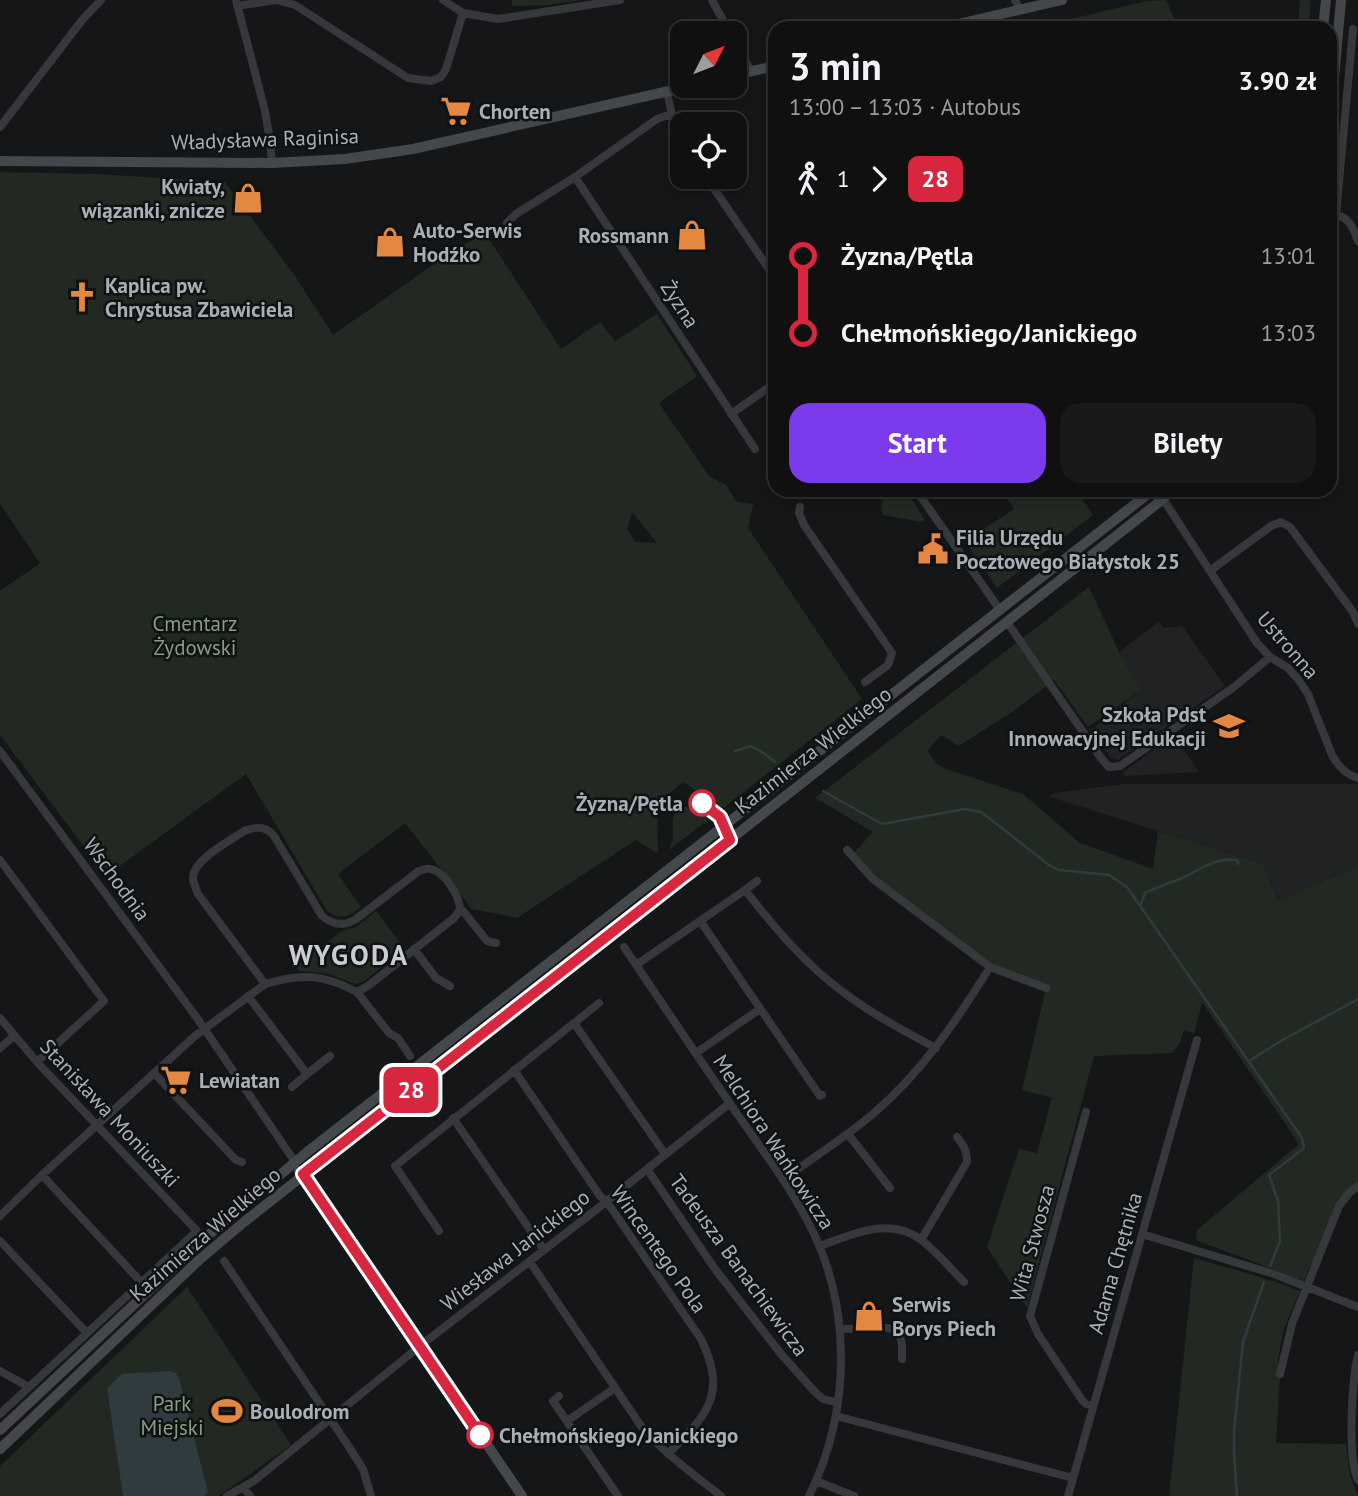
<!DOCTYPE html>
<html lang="pl">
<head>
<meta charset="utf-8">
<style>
  :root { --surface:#101011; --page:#19191a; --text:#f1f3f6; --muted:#9c9d9f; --line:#303031; --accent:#7c3aed }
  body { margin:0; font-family:"PT Sans",sans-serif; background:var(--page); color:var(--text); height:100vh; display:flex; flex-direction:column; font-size:26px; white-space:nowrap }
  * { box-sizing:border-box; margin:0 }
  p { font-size:23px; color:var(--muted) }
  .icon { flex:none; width:38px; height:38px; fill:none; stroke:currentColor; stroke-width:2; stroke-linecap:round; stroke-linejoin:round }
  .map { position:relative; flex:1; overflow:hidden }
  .panel { position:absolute; left:768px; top:21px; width:569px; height:476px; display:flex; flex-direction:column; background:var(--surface); border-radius:21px; box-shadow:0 4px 10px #0003,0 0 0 2px var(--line) }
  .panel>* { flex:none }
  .badge { padding:0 14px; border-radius:10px; font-size:24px; line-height:46px }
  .needle { width:46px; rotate:48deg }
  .buttons { position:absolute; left:670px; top:21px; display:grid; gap:14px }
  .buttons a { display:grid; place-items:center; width:77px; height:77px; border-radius:14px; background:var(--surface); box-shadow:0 4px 10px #0003,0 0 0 2px var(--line); font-size:35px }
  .map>.badge { position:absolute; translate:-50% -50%; box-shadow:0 0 0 4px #fff }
  .legs { display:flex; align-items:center; gap:10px; height:77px; padding:0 21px; font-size:23px }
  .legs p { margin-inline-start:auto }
  .head { display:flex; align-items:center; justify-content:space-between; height:119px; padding:0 21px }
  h1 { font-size:38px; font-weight:800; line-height:52px }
  .action { display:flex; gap:14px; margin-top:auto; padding:14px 21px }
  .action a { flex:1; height:80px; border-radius:21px; background:var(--accent); color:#fff; font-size:28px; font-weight:800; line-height:80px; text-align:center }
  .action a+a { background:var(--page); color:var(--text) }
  ul { padding:0 21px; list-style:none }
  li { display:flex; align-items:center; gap:24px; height:77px; font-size:26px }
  li i { display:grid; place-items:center; width:10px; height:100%; margin:0 9px; background:currentColor }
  li i::after { content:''; width:18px; height:18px; margin:-9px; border:5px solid; border-radius:50%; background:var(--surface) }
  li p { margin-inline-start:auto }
  li:first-child i { background:linear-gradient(#0000 50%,currentColor 0) }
  li:last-child i { background:linear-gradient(currentColor 50%,#0000 0) }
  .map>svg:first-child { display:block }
  .built { fill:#212224 }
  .green { fill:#222922; fill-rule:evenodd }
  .water { fill:#2f3b3f }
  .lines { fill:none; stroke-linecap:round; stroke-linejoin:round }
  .stream { stroke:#2f3b3f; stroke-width:2.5 }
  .street { stroke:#37383c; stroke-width:8 }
  .secondary { stroke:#45484b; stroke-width:10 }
  .line-1-casing { stroke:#fff; stroke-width:16 }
  .line-1 { stroke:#d7263d; stroke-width:10 }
  .stop-1-dot { fill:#fff; stroke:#d7263d; stroke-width:3.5 }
  .labels { text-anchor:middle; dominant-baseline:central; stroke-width:5; stroke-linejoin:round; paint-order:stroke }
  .poi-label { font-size:21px; font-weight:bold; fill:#a8b0b6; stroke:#101112; text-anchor:start }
  .street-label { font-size:21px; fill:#a8b0b6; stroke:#101112 }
  .park-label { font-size:21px; fill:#869f81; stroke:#101112 }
  .stop-label { font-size:21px; font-weight:bold; fill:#a8b0b6; stroke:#101112; text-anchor:end }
  .district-label { font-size:28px; font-weight:bold; letter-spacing:2px; fill:#c9cdd2; stroke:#101112 }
</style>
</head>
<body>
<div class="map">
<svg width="1358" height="1496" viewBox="0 0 1358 1496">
  <rect width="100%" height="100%" fill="#151617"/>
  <path class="built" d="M1159,622l5,6 18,-2 43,60 -107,74 -8,-3 -19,-27 50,-40 -22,-38z
    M1174,735l4,10 8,8 13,19 -74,4 -3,-3z
    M1124,784h234v82l-80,35 -15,-37 -213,-67 3,-4z"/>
  <path class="green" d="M511,0h71l-34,5 -35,1z
    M1166,0l13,28h-122l-3,-5 93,-22z
    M1300,0h11l-3,28h-10z
    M0,172l97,2 128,8 70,94 38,59 121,-85 31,-17 76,116 39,-27 15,19 42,-27 40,62 -38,27 50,73 17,9 11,17 16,2 -5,24 114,171 -141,111 -12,-10 1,-1 -27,-17 -26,21 1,49h-3l-19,-12 -119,78 -45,-9 -67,-86 -67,51 23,33c-11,9 -22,14 -34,4l-81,-137 -140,102 -106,-141v-144l40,-28 -40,-59zM632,513h1l24,30 -21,-1 -9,-13z
    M884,490h22l19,30 -3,2 -39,-7 -2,-5z
    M1002,490h74l17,25 -96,73 -32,-47 49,-32z
    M1089,587l30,65 22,38 -53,37 -34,-47 -42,32 -53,34 -18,-11 -14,16 10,13 9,5 77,25 57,49 73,26 5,-38 105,33 15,37 80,-35v320l-8,6 -33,72 -7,2 -6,15 -108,-41 1,-10 102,-86 -97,-142 -8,32 -10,-4 -4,13 -8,10 -78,3 -67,252 -40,-61 32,-98 18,4 15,-55 -30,-8 24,-102 -56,-21 -117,-88 -21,-24 21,-23 -58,-34z
    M684,807c9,-1 12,6 20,8 3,0 6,0 8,2l-43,33c1,-4 3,-7 4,-11 2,-15 -6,-23 11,-32z
    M376,911l29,38 -42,33 -8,2 -26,-10 -30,-3 -4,-6 47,-34 14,-4z
    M1194,1258c36,11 71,19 106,33l-17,40 -5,29 2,14 -4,69 70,1 4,31 8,21h-189z
    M187,1287l104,158 -72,51h-219v-30z"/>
  <path class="water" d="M169,1371l7,2 3,5 29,115 -4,3h-81l-16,-108 15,-14z"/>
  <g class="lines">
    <path class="stream" d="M735,751l16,-5 11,6 13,10
      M823,791l59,33 83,-15 16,3 68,53 10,5 50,5 18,12 175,251 2,10 -35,27 9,26 2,40 -10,25
      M1141,904l4,-11c12,-6 25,-10 38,-15 17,-9 34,-21 54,-18l1,4
      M1249,1061l30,-19 79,-43
      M1237,1496l-3,-43v-22l9,-89 21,-60"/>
    <path class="street" d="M236,0l29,111 5,29 2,23
      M443,0l20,13 35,6 122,-19
      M712,0l18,33
      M1015,0l5,10
      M237,6l39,-6 19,5 113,73 23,3 10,-4 5,-8 17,-56
      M1353,29l-17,186c14,3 17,13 22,26
      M735,42l16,29
      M667,92l8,37 7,13
      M0,127l83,-108 18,-19
      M575,177l180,272
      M706,177l69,101
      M507,223l9,-9 59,-37 82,-58 14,-5
      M731,414l44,-31
      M916,490l84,120
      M1163,499l94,144 13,14 18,11 10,11 10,15 24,61c6,11 14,20 26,23
      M800,507l-1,6 5,12 88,128 -4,12 -23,17
      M1211,570l60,-44 10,-4 9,5 63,85 5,12
      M1007,622l94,136 8,9 11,-1 114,-79 36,-30
      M0,751l197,267 98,144
      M847,850l26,29 117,88 56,21
      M0,860l104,141 -67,61
      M745,890l12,-9
      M460,910l3,1 24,30 9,2
      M701,922l119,174 2,-1
      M624,947c36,53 71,106 107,158 26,38 55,75 76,115 46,85 44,191 2,276
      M414,949l22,29 14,8
      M636,965l109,-75c29,37 60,74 98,102 29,22 61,39 93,56
      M357,992l32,41 9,5 12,18
      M248,996l59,78 23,-18
      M0,1018l37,44 160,169 -197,183
      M574,1023l91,131
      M0,1048l14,-12
      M696,1053l64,-44
      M514,1070l86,126 7,6 94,137c27,57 6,75 -33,115
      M154,1073l82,87 6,2
      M292,1087l15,-13
      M1086,1112l-56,204 8,18 44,66 4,4 7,2
      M453,1118l91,132
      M848,1134l42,54
      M647,1169l68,100 66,85 34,38 8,7 15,4
      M42,1175l99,107
      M783,1180c30,-23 62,-42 91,-67 48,-41 83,-93 116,-146
      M0,1216l42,-41 153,-139 70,-52 -67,-90c-2,-6 -5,-11 -5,-17 1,-18 37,-36 51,-46 12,-5 22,-5 30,5l48,80c11,9 22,11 34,3l63,-48c3,-1 7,-3 11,-2 15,2 30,28 30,41l-6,8 -86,68 -11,6c-34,-18 -56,-19 -92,-8
      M439,1231l-44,-65 204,-163
      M1142,1234l132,40 84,33
      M921,1240l46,-78c0,-11 -3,-16 -10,-25
      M0,1241l87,92
      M820,1246c31,-11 69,-30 100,-7 16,12 30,29 44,43
      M224,1261l125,186 14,22 8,27
      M530,1262l111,164c23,27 52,48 80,70
      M841,1329l48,-1c15,5 13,17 13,31
      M1358,1355c-6,25 -11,103 0,125
      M0,1371l29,16
      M1280,1374l12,-50 47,-118 11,-14 8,-6
      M559,1396l-6,5 65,95
      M836,1416l237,62
      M567,1421l48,-33
      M816,1481l38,15
      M243,1487l7,9
      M227,1496l27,-15 166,-135 177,-137 133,-106
      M1068,1496l129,-456"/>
    <path class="secondary" d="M941,28l121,-28
      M1323,28l3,-28
      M735,75l40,-9
      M1330,123l11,-123
      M0,161l272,2 73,-4 68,-10 278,-63
      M299,1171l4,3 219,322
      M0,1430l205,-192 101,-85 847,-663
      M0,1449l199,-189 45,-38 919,-723 9,-9"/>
  </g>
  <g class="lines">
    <g class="line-1-casing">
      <path id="line-1" d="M480,1435l-177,-261 427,-334 -10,-23 -18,-14"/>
    </g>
    <use href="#line-1" class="line-1"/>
  </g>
  <defs>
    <g id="supermarket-bare" transform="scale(2.415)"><path d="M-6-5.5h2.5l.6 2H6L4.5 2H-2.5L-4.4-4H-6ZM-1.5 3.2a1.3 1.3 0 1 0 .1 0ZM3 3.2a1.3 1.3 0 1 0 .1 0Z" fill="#e38741" stroke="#101112" stroke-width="2.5" paint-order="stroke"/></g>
    <g id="shop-bare" transform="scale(2.415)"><path d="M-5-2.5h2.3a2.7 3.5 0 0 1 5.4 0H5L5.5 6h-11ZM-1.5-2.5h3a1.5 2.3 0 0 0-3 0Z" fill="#e38741" stroke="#101112" stroke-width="2.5" paint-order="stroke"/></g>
    <g id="church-bare" transform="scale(2.415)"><path d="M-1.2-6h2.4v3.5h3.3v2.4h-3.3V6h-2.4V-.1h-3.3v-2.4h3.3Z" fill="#e38741" stroke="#101112" stroke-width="2.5" paint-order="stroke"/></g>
    <g id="civic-bare" transform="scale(2.415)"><path d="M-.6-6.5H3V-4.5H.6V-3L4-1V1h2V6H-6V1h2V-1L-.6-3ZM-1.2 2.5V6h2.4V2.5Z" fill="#e38741" stroke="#101112" stroke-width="2.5" paint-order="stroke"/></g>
    <g id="school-bare" transform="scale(2.415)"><path d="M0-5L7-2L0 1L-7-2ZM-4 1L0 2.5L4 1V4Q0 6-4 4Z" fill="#e38741" stroke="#101112" stroke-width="2.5" paint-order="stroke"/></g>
    <g id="stadium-bare" transform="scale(2.415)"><path d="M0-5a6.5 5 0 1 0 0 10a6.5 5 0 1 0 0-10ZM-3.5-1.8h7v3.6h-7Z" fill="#e38741" stroke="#101112" stroke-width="2.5" paint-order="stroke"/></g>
  </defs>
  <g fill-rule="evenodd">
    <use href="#supermarket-bare" x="456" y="111"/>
    <use href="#shop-bare" x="248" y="198"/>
    <use href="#shop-bare" x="692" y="235"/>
    <use href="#shop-bare" x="390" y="242"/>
    <use href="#church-bare" x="82" y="297"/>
    <use href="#civic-bare" x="933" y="549"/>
    <use href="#school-bare" x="1229" y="726"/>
    <use href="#supermarket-bare" x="176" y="1080"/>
    <use href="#shop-bare" x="869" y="1316"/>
    <use href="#stadium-bare" x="227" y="1411"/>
  </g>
  <g class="stop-1-dot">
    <circle cx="702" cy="803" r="12"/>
    <circle cx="480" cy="1435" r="12"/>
  </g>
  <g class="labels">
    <g class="poi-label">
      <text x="479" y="111">Chorten</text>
      <text x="225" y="186" text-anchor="end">Kwiaty,<tspan x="225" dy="24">wiązanki, znicze</tspan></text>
      <text x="413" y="230">Auto-Serwis<tspan x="413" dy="24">Hodźko</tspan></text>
      <text x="669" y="235" text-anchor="end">Rossmann</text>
      <text x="105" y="285">Kaplica pw.<tspan x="105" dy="24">Chrystusa Zbawiciela</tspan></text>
      <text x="956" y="537">Filia Urzędu<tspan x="956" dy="24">Pocztowego Białystok 25</tspan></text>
      <text x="1206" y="714" text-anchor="end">Szkoła Pdst<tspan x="1206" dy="24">Innowacyjnej Edukacji</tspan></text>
      <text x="199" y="1080">Lewiatan</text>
      <text x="892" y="1304">Serwis<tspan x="892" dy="24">Borys Piech</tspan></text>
      <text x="250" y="1411">Boulodrom</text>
    </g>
    <g class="street-label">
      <text transform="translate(265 139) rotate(-2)">Władysława Raginisa</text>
      <text transform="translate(680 304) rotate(57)">Żyzna</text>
      <text transform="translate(1288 645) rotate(49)">Ustronna</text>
      <text transform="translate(813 750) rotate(-38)">Kazimierza Wielkiego</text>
      <text transform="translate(117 879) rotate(54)">Wschodnia</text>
      <text transform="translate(110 1113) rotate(47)">Stanisława Moniuszki</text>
      <text transform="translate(774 1142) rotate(57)">Melchiora Wańkowicza</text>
      <text transform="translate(205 1234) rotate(-41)">Kazimierza Wielkiego</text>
      <text transform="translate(1032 1243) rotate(-75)">Wita Stwosza</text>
      <text transform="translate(659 1249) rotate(55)">Wincentego Pola</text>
      <text transform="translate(515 1250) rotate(-38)">Wiesława Janickiego</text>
      <text transform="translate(1115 1263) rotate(-74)">Adama Chętnika</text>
      <text transform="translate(739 1265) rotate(54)">Tadeusza Banachiewicza</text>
    </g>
    <g class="park-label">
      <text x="195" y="623">Cmentarz<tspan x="195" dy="24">Żydowski</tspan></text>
      <text x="172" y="1403">Park<tspan x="172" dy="24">Miejski</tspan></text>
    </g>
    <g class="stop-label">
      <text x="683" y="803">Żyzna/Pętla</text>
      <text x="499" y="1435" text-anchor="start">Chełmońskiego/Janickiego</text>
    </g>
    <g class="district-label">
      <text x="349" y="954">WYGODA</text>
    </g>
  </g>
</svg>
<div class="buttons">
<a><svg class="needle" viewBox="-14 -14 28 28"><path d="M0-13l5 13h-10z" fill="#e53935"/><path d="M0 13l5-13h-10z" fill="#9c9d9f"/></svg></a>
<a><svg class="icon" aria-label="locate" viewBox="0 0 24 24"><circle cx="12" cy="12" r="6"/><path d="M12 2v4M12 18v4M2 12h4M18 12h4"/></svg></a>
</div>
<b class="badge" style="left:411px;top:1090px;background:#d7263d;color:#fff">28</b>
<section class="panel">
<div class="head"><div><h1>3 min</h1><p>13:00 – 13:03 · Autobus</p></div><b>3.90 zł</b></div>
<div class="legs"><svg class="icon" aria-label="walk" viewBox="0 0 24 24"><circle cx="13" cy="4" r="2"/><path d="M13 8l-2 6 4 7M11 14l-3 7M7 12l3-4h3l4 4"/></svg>1<svg class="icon" aria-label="forward" viewBox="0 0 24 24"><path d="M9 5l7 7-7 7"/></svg><b class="badge" style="background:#d7263d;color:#fff">28</b></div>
<ul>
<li><i style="color:#d7263d"></i><b>Żyzna/Pętla</b><p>13:01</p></li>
<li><i style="color:#d7263d"></i><b>Chełmońskiego/Janickiego</b><p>13:03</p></li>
</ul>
<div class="action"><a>Start</a><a>Bilety</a></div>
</section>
</div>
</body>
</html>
